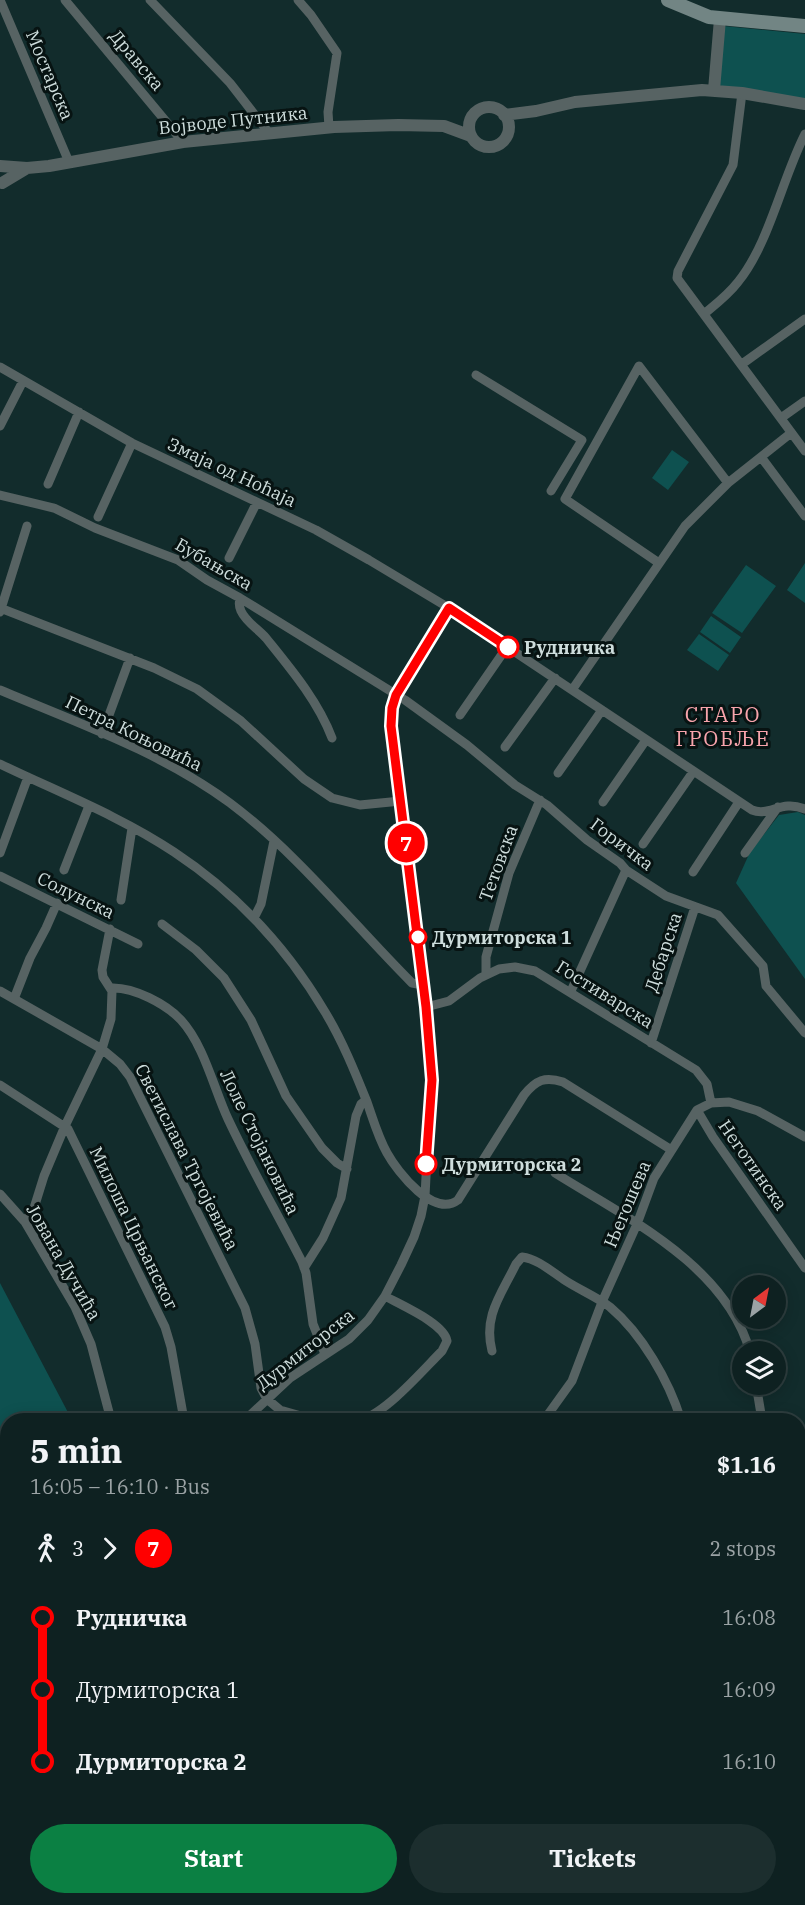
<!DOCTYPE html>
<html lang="en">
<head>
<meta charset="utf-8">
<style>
  :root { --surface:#0e2121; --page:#1c2e2e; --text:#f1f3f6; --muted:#9ba3a5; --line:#2e3e3f; --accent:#0b8043 }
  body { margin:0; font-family:"IBM Plex Serif",serif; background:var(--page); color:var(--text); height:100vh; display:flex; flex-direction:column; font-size:22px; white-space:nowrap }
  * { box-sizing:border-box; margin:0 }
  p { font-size:20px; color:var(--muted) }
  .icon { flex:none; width:33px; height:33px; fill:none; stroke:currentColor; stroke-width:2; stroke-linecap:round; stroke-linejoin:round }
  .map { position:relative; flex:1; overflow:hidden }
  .drawer { position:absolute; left:0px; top:1413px; width:806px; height:492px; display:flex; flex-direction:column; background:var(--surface); border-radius:24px 24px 0 0; box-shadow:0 3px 15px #0003,0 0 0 2px var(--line) }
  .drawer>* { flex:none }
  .badge { padding:0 12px; border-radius:20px; font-size:21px; line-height:39px }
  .needle { width:39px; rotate:32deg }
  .controls { position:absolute; left:732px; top:1275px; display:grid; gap:12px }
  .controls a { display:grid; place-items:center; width:54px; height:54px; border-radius:50%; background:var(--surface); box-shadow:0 3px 15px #0003,0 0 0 2px var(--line); font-size:30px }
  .map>.badge { position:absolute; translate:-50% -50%; box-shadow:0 0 0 3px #fff }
  .legs { display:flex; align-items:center; gap:9px; height:66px; padding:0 30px; font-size:20px }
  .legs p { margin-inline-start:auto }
  .headline { display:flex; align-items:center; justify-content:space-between; height:102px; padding:0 30px }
  h1 { font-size:33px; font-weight:800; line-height:45px }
  .cta { display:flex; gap:12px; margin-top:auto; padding:12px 30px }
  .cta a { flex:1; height:69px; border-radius:36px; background:var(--accent); color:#fff; font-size:24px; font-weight:800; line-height:69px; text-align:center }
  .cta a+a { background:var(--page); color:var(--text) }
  ul { padding:0 30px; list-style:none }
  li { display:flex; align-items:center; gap:21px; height:72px; font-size:22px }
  li i { display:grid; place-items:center; width:9px; height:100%; margin:0 8px; background:currentColor }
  li i::after { content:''; width:15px; height:15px; margin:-8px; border:4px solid; border-radius:50%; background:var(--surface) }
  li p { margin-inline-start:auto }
  li:first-child i { background:linear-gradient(#0000 50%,currentColor 0) }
  li:last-child i { background:linear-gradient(currentColor 50%,#0000 0) }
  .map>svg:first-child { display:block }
  .green { fill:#0e5150 }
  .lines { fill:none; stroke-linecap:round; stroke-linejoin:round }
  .minor { stroke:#576363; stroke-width:9 }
  .tertiary { stroke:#576363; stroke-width:12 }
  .secondary { stroke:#728584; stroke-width:14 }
  .line-1-casing { stroke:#fff; stroke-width:14 }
  .line-1 { stroke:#f00; stroke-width:9 }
  .stop-1-dot { fill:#fff; stroke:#f00; stroke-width:3 }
  .labels { text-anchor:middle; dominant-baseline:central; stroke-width:6; stroke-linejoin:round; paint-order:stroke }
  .street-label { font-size:18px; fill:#cedddc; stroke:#071312 }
  .stop-label { font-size:18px; font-weight:bold; fill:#cedddc; stroke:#071312; text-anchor:start }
  .quarter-label { font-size:21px; letter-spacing:1.5px; fill:#f8a4ac; stroke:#071312 }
</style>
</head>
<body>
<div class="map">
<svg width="805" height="1905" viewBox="0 0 805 1905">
  <rect width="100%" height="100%" fill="#122c2c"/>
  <path class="green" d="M723,26l82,8v65l-86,-12z
    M672,450l17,12 -21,28 -16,-12z
    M805,563v40l-18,-13z
    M746,565l30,21 -34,47 -30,-20z
    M711,616l30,21 -11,16 -30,-21z
    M699,634l30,21 -11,16 -31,-21z
    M798,812l7,3v164l-69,-96 14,-31 29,-37z
    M0,1283l72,137h-64l-1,44 -7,3z"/>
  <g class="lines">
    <path class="minor" d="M0,0l69,162
      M65,0l118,142
      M150,0l80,83 39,50
      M298,0l13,15 26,38 -9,59 1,15
      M742,93l-9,72 -55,106 -1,7 128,173
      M704,314c12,-10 24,-19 34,-32 31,-38 44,-103 67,-148
      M742,364l63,-45
      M0,367l132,76 184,87 53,30 80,48 303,202c18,7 29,-11 53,-1
      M476,375l106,65 -31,51
      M781,418l24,-17
      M0,426l23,-45
      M761,457l44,59
      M48,484l31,-72
      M0,495l54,13 41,20 83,32 29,20 33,18 165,102 62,45 48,40 32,20 40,35 33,23 6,7 40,26 52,19 45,51 3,20 39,47
      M98,517l34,-74
      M229,558l28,-56
      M659,563l-94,-64 74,-133 89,117
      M240,598c-1,4 -1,9 1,13 5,11 17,18 25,27 25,31 52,63 66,100
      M0,608l154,60 43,21 44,32 63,58 28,19 28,7 41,-4
      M0,612l27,-86
      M0,690c78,33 161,62 230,113 68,51 122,120 182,180l11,2
      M572,690l113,-164 43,-43 63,-50
      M460,715l47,-68
      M102,734l28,-76
      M505,747l50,-69
      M0,764c58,28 120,52 174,88 62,41 113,96 151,160 17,28 30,60 42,90 6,17 11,35 20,51 11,20 47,65 71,47l66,-105c12,-15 21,-19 39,-13l107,67
      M558,773l44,-63
      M603,802l43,-62
      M643,844l50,-72
      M0,853l28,-76
      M745,853l33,-46
      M64,870l25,-64
      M693,872l46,-70
      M0,876l138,68
      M121,900l11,-72
      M254,918l7,-14 13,-63
      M162,924l34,26 28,28 27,42 35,76 36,52 15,15 10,6
      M486,974v-17l23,-84 31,-73
      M111,988c23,-1 55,16 70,32 23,25 33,69 47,99 23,49 50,96 74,143l4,11 7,51 12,30
      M0,991l102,58 18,15 10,13 115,231 10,36 6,44 6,11 13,11 35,10
      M571,991l55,-121
      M14,999l16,-41 16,-30 11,-25
      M426,1007l23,-6 31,-23 19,-9 16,-2 20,4 161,99 11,14 4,19
      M651,1043l44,-136
      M0,1085l68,44 97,198 6,20 13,73
      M697,1110l16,27 92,131
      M555,1173c70,44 171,92 195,179
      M0,1194l25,28 50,85 16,37 20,76
      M25,1222l9,-14 10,-32 21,-50 37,-77 9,-30 1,-28 -9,-14 -1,-7 8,-41
      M304,1268l19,-30 18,-40 15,-82 5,-12 5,-4
      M492,1351c-9,-35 9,-56 24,-87l6,-7c16,2 30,15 44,24 14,9 31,16 44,26 32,27 59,74 71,113
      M756,1384l6,36
      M245,1420l45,-42 59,-39 19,-19 17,-24 16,-31 13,-28 7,-21 4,-20 6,-116 -5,-73 -35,-290 5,-22 53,-87
      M361,1420c26,-8 61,-49 81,-69l5,-10c-3,-18 -47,-36 -62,-45
      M544,1420l28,-39 30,-79 35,-78 17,-46 43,-68 14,-7 18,-1 29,9 47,26
      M798,1501l7,10
      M798,1636l7,10
      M0,1639l8,-8
      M798,1713l7,-7
      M0,1816l8,9
      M0,1835l8,-4
      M798,1851l7,-4
      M358,1905l11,-7
      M595,1905l7,-7
      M721,1905l10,-7"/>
    <path class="tertiary" d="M714,90l6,-71
      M469 127a20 20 0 1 1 40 0a20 20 0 1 1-40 0Z
      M504,115l32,-4 39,-9 127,-12 40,3 63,11
      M0,166l27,2 22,-2 134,-24 151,-15 64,-2 46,1 27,10
      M2,183l25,-15"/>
    <path class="secondary" d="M668,0l41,17 96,9"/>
  </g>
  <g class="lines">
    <g class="line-1-casing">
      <path id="line-1" d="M426,1164l6,-84 -6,-73 -35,-281 1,-18 4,-13 53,-87 59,39"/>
    </g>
    <use href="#line-1" class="line-1"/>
  </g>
  <g class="stop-1-dot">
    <circle cx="508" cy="647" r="10"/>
    <circle cx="418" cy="937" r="8"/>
    <circle cx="426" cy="1164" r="10"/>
  </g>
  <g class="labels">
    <g class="street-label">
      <text transform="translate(137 60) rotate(50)">Дравска</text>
      <text transform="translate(50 75) rotate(67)">Мостарска</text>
      <text transform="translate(233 120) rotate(-6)">Војводе Путника</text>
      <text transform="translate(232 472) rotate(25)">Змаја од Ноћаја</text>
      <text transform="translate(214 564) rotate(30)">Бубањска</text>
      <text transform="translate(134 733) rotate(26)">Петра Коњовића</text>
      <text transform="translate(622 844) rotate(37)">Горичка</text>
      <text transform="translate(498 863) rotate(-70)">Тетовска</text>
      <text transform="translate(76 895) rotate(26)">Солунска</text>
      <text transform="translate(663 952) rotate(-72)">Дебарска</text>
      <text transform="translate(605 994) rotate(32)">Гостиварска</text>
      <text transform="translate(260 1142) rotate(64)">Лоле Стојановића</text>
      <text transform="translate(187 1157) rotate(63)">Светислава Тргојевића</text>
      <text transform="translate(753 1165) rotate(55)">Неготинска</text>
      <text transform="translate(627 1204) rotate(-67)">Његошева</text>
      <text transform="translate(134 1228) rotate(64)">Милоша Црњанског</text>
      <text transform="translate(64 1262) rotate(60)">Јована Дучића</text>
      <text transform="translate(305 1349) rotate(-38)">Дурмиторска</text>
    </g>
    <g class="stop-label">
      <text x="524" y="647">Рудничка</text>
      <text x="432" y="937">Дурмиторска 1</text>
      <text x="442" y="1164">Дурмиторска 2</text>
    </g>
    <g class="quarter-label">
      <text x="723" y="714">СТАРО<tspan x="723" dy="24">ГРОБЉЕ</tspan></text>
    </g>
  </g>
</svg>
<div class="controls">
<a><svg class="needle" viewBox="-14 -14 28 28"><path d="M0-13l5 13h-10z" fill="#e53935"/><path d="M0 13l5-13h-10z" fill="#9ba3a5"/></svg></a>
<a><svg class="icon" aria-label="layers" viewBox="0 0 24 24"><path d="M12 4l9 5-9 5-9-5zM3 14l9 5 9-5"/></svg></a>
</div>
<b class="badge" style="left:406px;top:843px;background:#f00;color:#fff">7</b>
<section class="drawer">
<div class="headline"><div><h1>5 min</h1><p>16:05 – 16:10 · Bus</p></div><b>$1.16</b></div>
<div class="legs"><svg class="icon" aria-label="walk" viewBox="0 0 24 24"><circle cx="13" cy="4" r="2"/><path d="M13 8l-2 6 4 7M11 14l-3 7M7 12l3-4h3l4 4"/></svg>3<svg class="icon" aria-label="forward" viewBox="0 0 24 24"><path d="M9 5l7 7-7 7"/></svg><b class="badge" style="background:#f00;color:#fff">7</b><p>2 stops</p></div>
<ul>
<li><i style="color:#f00"></i><b>Рудничка</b><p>16:08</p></li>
<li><i style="color:#f00"></i><span>Дурмиторска 1</span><p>16:09</p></li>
<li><i style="color:#f00"></i><b>Дурмиторска 2</b><p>16:10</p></li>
</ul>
<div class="cta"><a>Start</a><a>Tickets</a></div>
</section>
</div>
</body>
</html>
